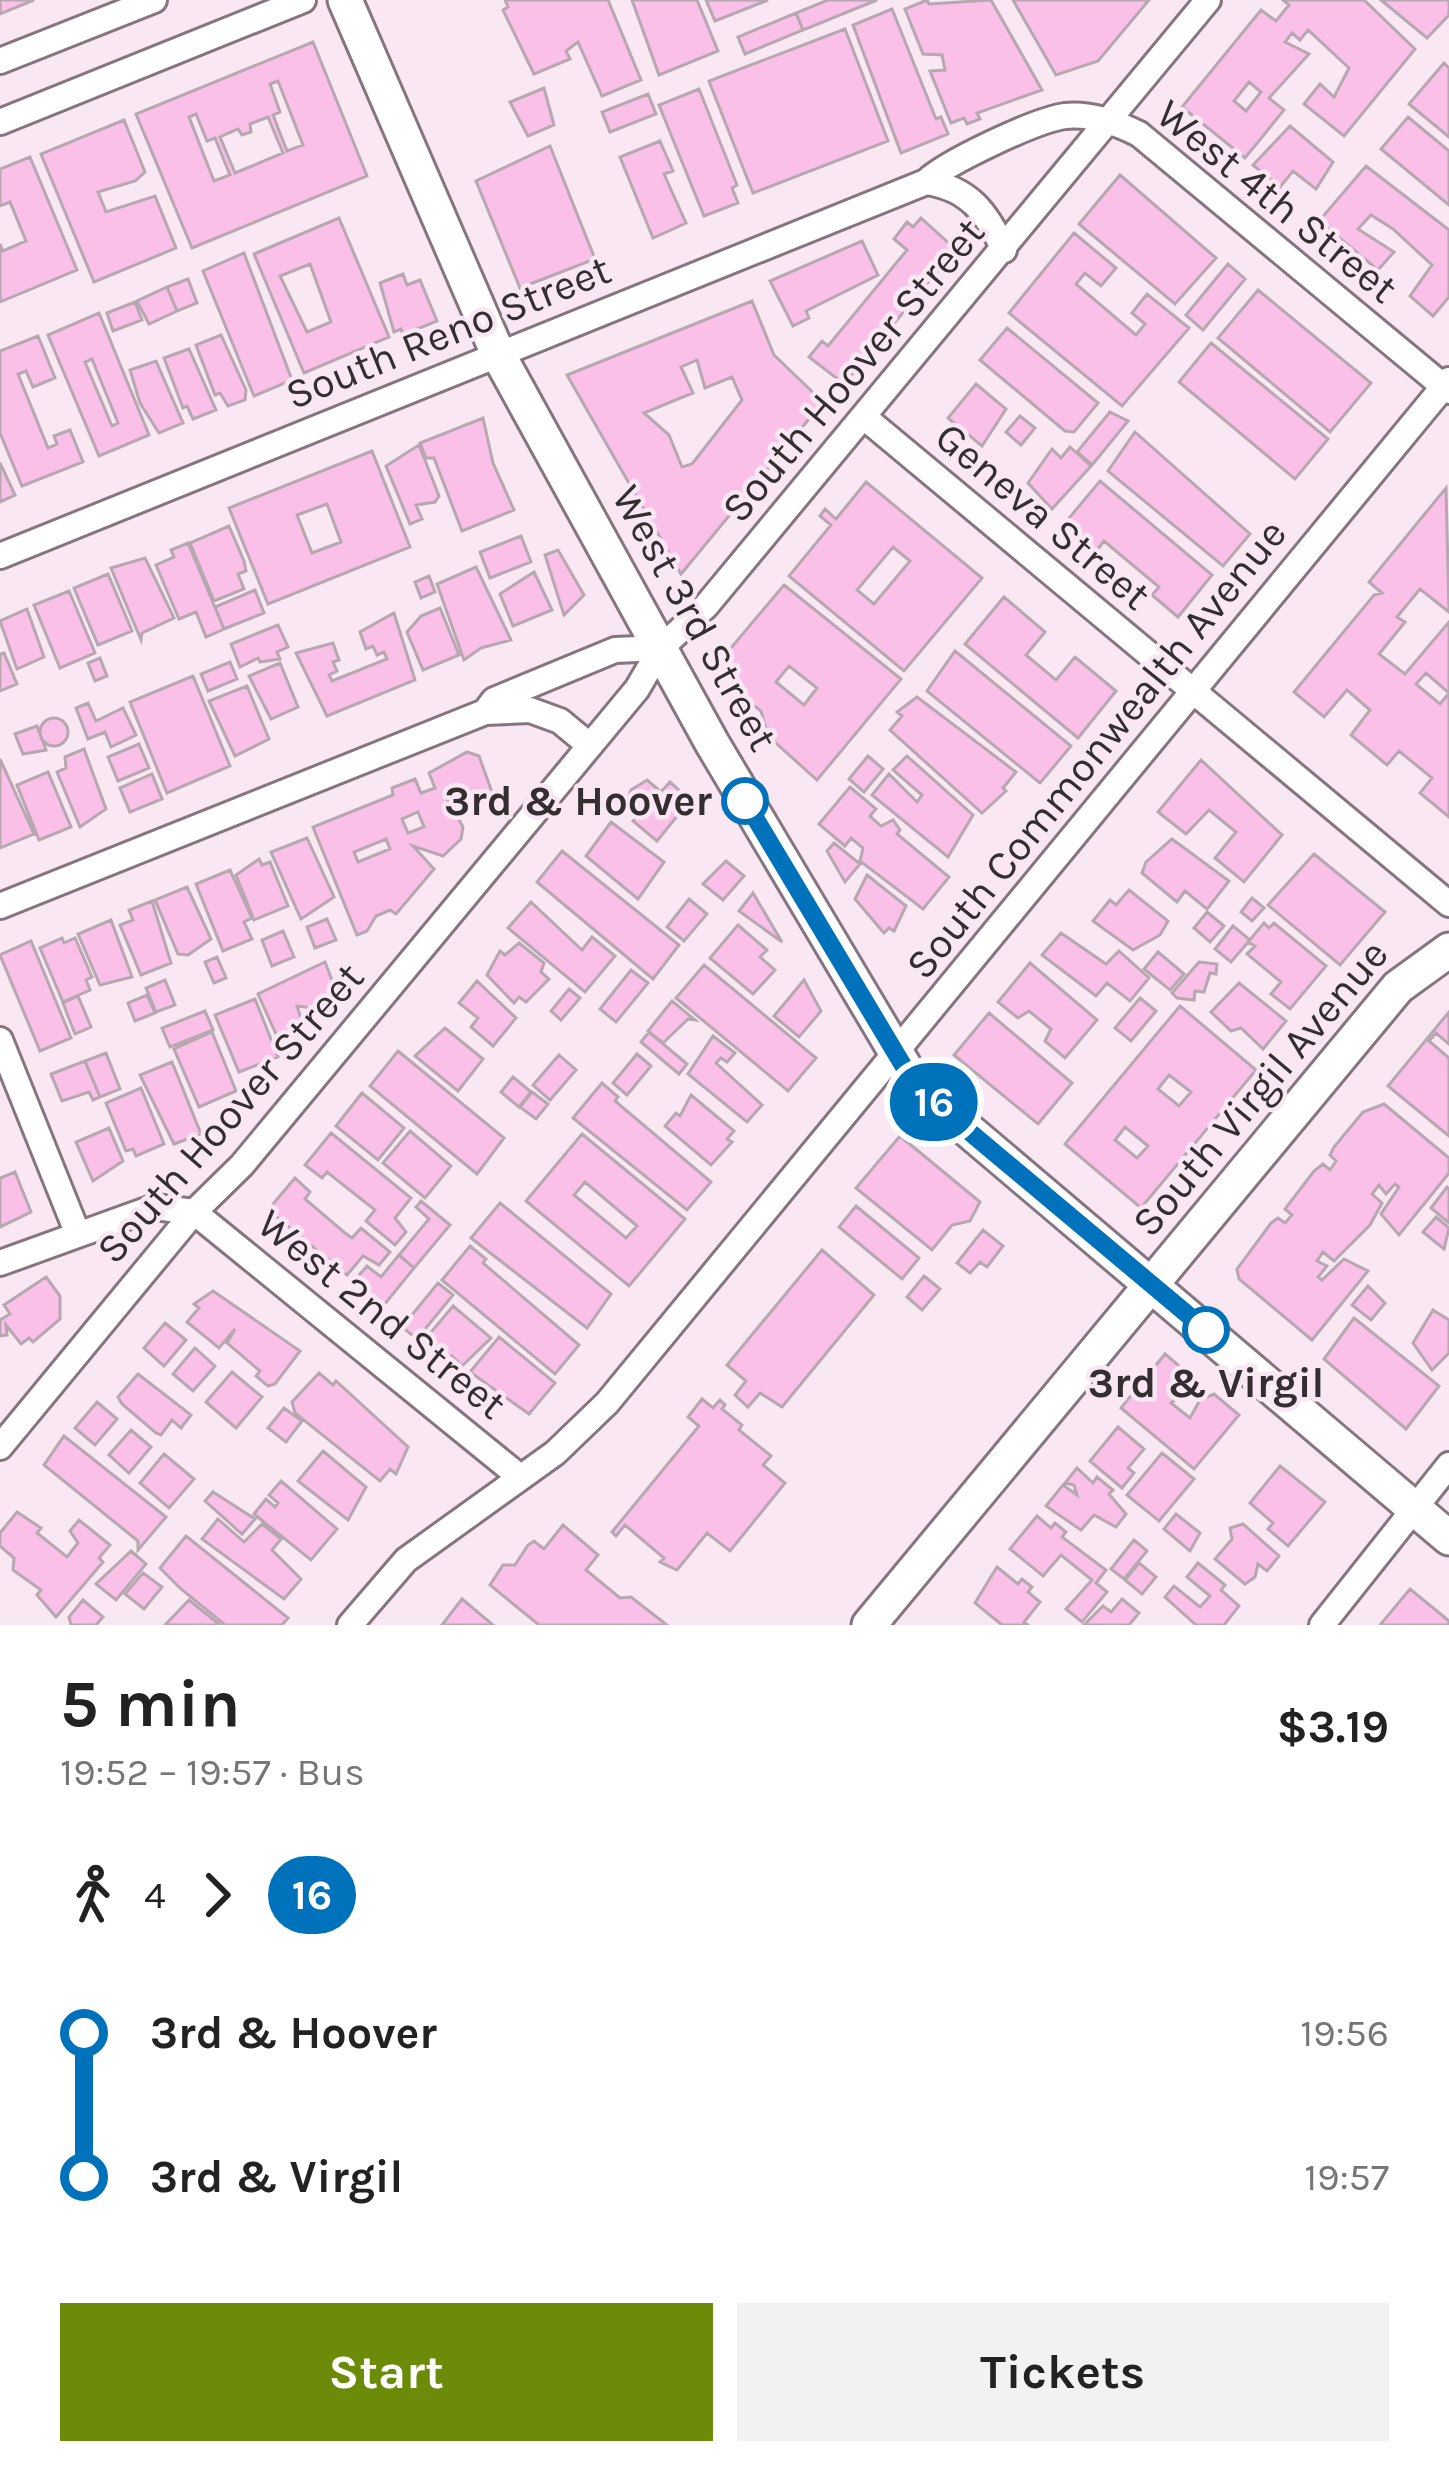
<!DOCTYPE html>
<html lang="en">
<head>
<meta charset="utf-8">
<style>
  :root { --surface:#fff; --page:#f2f2f2; --text:#222; --muted:#767676; --accent:#6c8b08 }
  body { margin:0; font-family:Karla,sans-serif; background:var(--page); color:var(--text); height:100vh; display:flex; flex-direction:column; font-size:45px; white-space:nowrap }
  * { box-sizing:border-box; margin:0 }
  p { font-size:39px; color:var(--muted) }
  .icon { flex:none; width:66px; height:66px; fill:none; stroke:currentColor; stroke-width:2; stroke-linecap:round; stroke-linejoin:round }
  .map { position:relative; height:1625px; overflow:hidden }
  .sheet { display:flex; flex-direction:column; background:var(--surface); flex:1 }
  .sheet>* { flex:none }
  .badge { padding:0 24px; border-radius:39px; font-size:42px; line-height:78px }
  .map>.badge { position:absolute; translate:-50% -50%; box-shadow:0 0 0 6px #fff }
  .legs { display:flex; align-items:center; gap:18px; height:132px; padding:0 60px; font-size:39px }
  .legs p { margin-inline-start:auto }
  .headline { display:flex; align-items:center; justify-content:space-between; height:204px; padding:0 60px }
  h1 { font-size:66px; font-weight:700; line-height:90px }
  .action { display:flex; gap:24px; margin-top:auto; padding:24px 60px }
  .action a { flex:1; height:138px; border-radius:0px; background:var(--accent); color:#fff; font-size:48px; font-weight:700; line-height:138px; text-align:center }
  .action a+a { background:var(--page); color:var(--text) }
  ul { padding:0 60px; list-style:none }
  li { display:flex; align-items:center; gap:42px; height:144px; font-size:45px }
  li i { display:grid; place-items:center; width:18px; height:100%; margin:0 15px; background:currentColor }
  li i::after { content:''; width:30px; height:30px; margin:-15px; border:9px solid; border-radius:50%; background:var(--surface) }
  li p { margin-inline-start:auto }
  li:first-child i { background:linear-gradient(#0000 50%,currentColor 0) }
  li:last-child i { background:linear-gradient(currentColor 50%,#0000 0) }
  .map>svg:first-child { display:block }
  .building { fill:#fbc0e8; stroke:#b7a7b1; stroke-width:3; fill-rule:evenodd }
  .lines { fill:none; stroke-linecap:round; stroke-linejoin:round }
  .street-casing { stroke:#85757f; stroke-width:30 }
  .secondary-casing { stroke:#85757f; stroke-width:39 }
  .street { stroke:#fff; stroke-width:24 }
  .secondary { stroke:#fff; stroke-width:33 }
  .line-1-casing { stroke:#fff; stroke-width:27 }
  .line-1 { stroke:#0072bc; stroke-width:18 }
  .stop-1-dot { fill:#fff; stroke:#0072bc; stroke-width:6 }
  .labels { text-anchor:middle; dominant-baseline:central; stroke-width:9; stroke-linejoin:round; paint-order:stroke }
  .street-label { font-size:42px; fill:#342e32; stroke:#f9e8f4 }
  .stop-label { font-size:42px; font-weight:bold; fill:#342e32; stroke:#f9e8f4; text-anchor:end }
</style>
</head>
<body>
<div class="map">
<svg width="1449" height="1625" viewBox="0 0 1449 1625">
  <rect width="100%" height="100%" fill="#f9e8f4"/>
  <path class="building" d="M0,0h34l-34,14z
    M505,0h103l33,80 -39,16 -24,-54 -12,9 4,8 -36,15 -31,-64 5,-3z
    M632,0h65l21,51 -59,24z
    M706,0h62l-53,21z
    M828,0h49l-74,30 -7,-17z
    M927,0l2,4 62,-4 51,90 -65,23 3,6 -13,5 -3,-6 -13,5 -21,-52 15,-1 -3,-15 -19,-1 -18,-45z
    M1013,0h136l-51,61 -42,14z
    M1283,0h81l51,49 -71,87 -40,-32 16,-20 14,13 15,-29 -41,-38 -8,10 -8,-7 -7,9 24,12 -40,44 15,12 -39,48 -63,-51 79,-97 15,11 13,-16zM1249,82l12,10 -15,19 -12,-10z
    M1381,0h68v15l-22,23z
    M892,9l44,110 5,-2 7,17 -47,19 -48,-128z
    M796,13l7,17 -58,24 -7,-17z
    M845,29l43,112 -135,52 -44,-112z
    M313,42l54,134 -175,72 -56,-134zM278,81l25,64 -16,6 -14,-36 7,-3 -10,-28zM196,114l11,27 8,-3 15,37 -16,6 -25,-64zM268,117l15,36 -48,20 -15,-36 18,-8 4,6 9,-3 -1,-8z
    M1444,63l5,5v69l-40,-33z
    M544,88l10,37 -26,11 -18,-34z
    M699,89l38,96 -5,3 6,15 -34,13 -45,-111z
    M648,94l8,20 -46,18 -8,-20z
    M1408,117l41,34v54l-68,-56z
    M124,120l21,52 -10,9 -37,11 8,20 49,-16 21,52 -82,34 -53,-128z
    M1290,126l43,36 -17,27 -23,-18 -13,16 -27,-22z
    M660,141l13,30 -9,3 22,49 -33,15 -33,-81z
    M550,146l45,113 -75,29 -44,-107z
    M30,157l47,113 -77,32v-58l3,7 23,-10 -16,-39 -10,4v-37z
    M1366,166l83,64v67l-16,19 -23,-20 22,-31 -39,-36 -22,-14 -13,14 36,23 -16,18 -59,-49z
    M1120,175l96,83 -41,46 -96,-80z
    M339,218l50,119 -85,36 -50,-119zM310,264l21,58 -24,10 -27,-56z
    M921,218l32,29 -3,9 -106,128 -35,-27 13,-16 6,5 79,-96 -13,-11 13,-17 6,5z
    M1074,233l42,35 -15,18 -16,-13 -9,11 60,51 9,-11 -13,-11 15,-19 42,34 -67,78 -113,-93z
    M862,241l16,34 -72,36 3,7 -16,8 -23,-45z
    M244,253l48,127 -38,16 -51,-125z
    M1228,264l17,15 -42,51 -17,-15z
    M403,274l4,11 13,-5 17,41 -34,14 -2,-6 -7,3 -14,-49z
    M188,279l9,24 -20,8 -10,-24z
    M167,287l10,24 -28,13 -12,-23z
    M1258,290l113,93 -41,49 -112,-94z
    M752,301l22,54 49,47 -142,172 -114,-199zM697,360l8,28 27,-11 10,23 -50,64 -10,3 -13,-32 -25,-22 49,-20 -12,-26z
    M135,302l7,18 -29,11 -6,-18z
    M99,313l50,122 -50,21 -51,-121zM92,359l26,64 -6,3 -27,-64z
    M1007,328l91,75 -24,29 -9,-1 -85,-71z
    M221,335l25,55 -1,10 -17,6 -8,-13 -5,2 -19,-50z
    M38,336l17,42 -22,9 -7,-16 -8,3 30,74 9,-4 -3,-8 16,-6 13,32 -61,24 -22,-53v-82z
    M1211,343l117,96 -33,40 -116,-97z
    M189,349l27,61 -23,9 -6,-13 -4,2 -19,-50z
    M156,361l27,62 -24,10 -19,-30 -10,-33z
    M976,384l30,25 -24,37 -34,-28z
    M1110,412l18,9 -36,44 -15,-13z
    M1020,416l15,12 -14,17 -15,-13z
    M483,418l10,45 21,47 -52,21 -28,-73h-8l-6,-15z
    M1135,432l115,102 -27,32 -115,-95z
    M419,445l20,51 -4,6 -19,3 6,14 -12,5 -24,-58z
    M1070,447l21,19 -39,43 -24,-26 24,-34 9,9z
    M372,451l38,96 -142,57 -39,-96zM327,504l14,38 -29,11 -15,-38z
    M0,463l15,32 -15,7z
    M1100,481l112,94 -34,42 -26,-22 7,-8 -55,-46 -7,9 -32,-27z
    M866,482l116,96 -78,93 -115,-95 42,-51 -11,-9 5,-7 11,10zM893,547l17,14 -36,43 -17,-14z
    M1446,488l3,124 -29,-23 -23,28 8,5 -26,32 26,20 44,-52v71l-23,-20 -10,11 24,20 9,-11v124l-29,-24 12,-15 -33,-27 -12,14 -36,-30 19,-25 -23,-20 -23,27 -30,-25 80,-97 8,-2 -13,-11z
    M229,526l15,35 2,10 -8,3 6,15 -30,12 -24,-58z
    M521,536l10,26 -41,16 -10,-26z
    M188,543l36,86 -18,8 -10,-25 -17,7 -23,-54 18,-8 -3,-7z
    M558,550l26,45 -20,20 -19,-60z
    M145,558l29,60 -32,15 -1,7 -30,-72z
    M476,567l35,73 -30,8 -17,12 -27,-76z
    M534,572l18,38 -39,16 -13,-32z
    M108,574l24,57 -34,14 -24,-57z
    M429,576l6,16 -14,6 -6,-16z
    M784,585l117,94 -84,101 -49,-44 -7,-25 -15,-12 -21,-44zM789,666l28,22 -13,17 -28,-23z
    M255,590l9,23 -40,16 -9,-22z
    M69,591l26,62 -35,15 -26,-63z
    M1004,597l41,35 -19,23 30,25 19,-23 41,34 -38,47 -113,-94z
    M440,608l19,47 -36,15 -16,-38 14,-16z
    M27,609l17,48 -27,12 -17,-48z
    M394,613l21,67 -88,36 -31,-63 37,-10 6,17 -6,2 4,9 -8,4 3,6 55,-22 -3,-7 -7,3 -4,-9 -7,3 -6,-17z
    M278,625l10,22 -11,5 3,7 -20,3 -2,-4 -18,9 -9,-23z
    M955,651l116,95 -31,37 -113,-92z
    M4,653l13,31 -17,7v-37z
    M100,658l7,18 -12,5 -7,-18z
    M230,662l7,17 -29,12 -7,-17z
    M280,663l18,44 -27,12 -22,-43z
    M193,676l37,90 -63,27 -37,-91z
    M247,686l22,53 -34,17 -26,-55z
    M917,697l99,75 -13,16 3,3 -24,22 -92,-83 12,-14 -5,-4z
    M88,703l8,18 27,-13 13,27 -25,12 -6,-15 -17,7 -12,-31z
    M40 732a14 14 0 1 1 28 0a14 14 0 1 1-28 0Z
    M37,726l9,24 -23,4 -8,-20z
    M139,744l10,24 -31,13 -10,-24z
    M84,749l22,60 -26,18 -23,-55 9,-4 -1,-11z
    M467,752l12,4 14,39 -12,8h-7l-5,-12 -14,12 -7,-3 15,27 -2,12 -18,17 -30,-10 21,23 -38,45 -6,-4 -14,6 -9,15 -10,4 -44,-108 80,-32 -1,-7 23,-9 6,14 14,-5 -6,-15zM418,812l6,15 -16,6 -6,-14zM386,839l4,10 -32,13 -4,-10z
    M868,756l15,13 -19,23 -15,-13z
    M907,756l66,59 -25,42 -76,-62 17,-21 28,28 5,-7 -29,-25z
    M0,759l34,75 -34,14z
    M1201,760l81,75 -38,47 -29,-24 21,-26 -27,-22 -23,24 -28,-22z
    M48,772l23,55 -32,13 -22,-55z
    M152,774l10,25 -32,13 -10,-24z
    M647,780l14,12 9,-10 14,13 -8,10 6,5 -25,31 -24,-20 4,-5 -12,-10 6,-16z
    M850,787l26,22 -6,7 11,10 12,-6 7,10 -3,4 52,43 -26,32 -63,-48 3,-13 -12,-10 -6,8 -26,-22z
    M611,822l53,40 -26,37 -52,-43z
    M307,838l27,59 -33,22 -30,-67z
    M1172,839l57,42 -22,28 -22,-18 -8,11 -35,-29 4,-11z
    M834,843l26,21 -15,18 -18,-31z
    M562,851l117,94 -26,34 -116,-97z
    M1314,854l71,58 -45,53 -72,-60z
    M259,859l3,6 8,-3 18,44 -34,14 -18,-45z
    M726,861l18,15 -21,24 -20,-16z
    M230,870l22,48 -8,4 8,17 -29,12 -27,-67z
    M867,875l39,31 -12,25 -5,-3 -5,5 -29,-34z
    M187,887l24,52 -23,16 -10,-1 -23,-54z
    M1129,890l39,31 -8,14 -27,15 -40,-29 17,-21 6,5z
    M753,893l29,49 -43,-31z
    M1252,898l12,10 -12,13 -11,-9z
    M689,899l18,15 -23,27 -17,-14z
    M152,901l19,62 -30,12 -21,-50 13,-5 -4,-10z
    M531,902l51,48 10,-13 23,19 -30,36 -77,-64z
    M1207,912l17,14 -14,16 -16,-14z
    M327,919l9,21 -21,8 -8,-21z
    M111,920l21,57 -32,8 -22,-51z
    M1264,923l5,5 5,-5 52,43 -36,43 -19,-15 10,-12 -34,-28 8,-8 -7,-4z
    M738,925l29,25 -7,7 15,13 -22,24 -43,-36z
    M1233,926l17,14 -19,22 -16,-13z
    M283,931l11,26 -22,9 -10,-26z
    M1061,933l45,31 13,-13 30,27 -19,23 -23,-18 -11,13 -54,-41z
    M62,938l2,5 11,-5 17,39 -6,3 4,10 -27,12 -23,-54z
    M31,941l40,97 -31,13 -40,-96z
    M519,943l25,20 -3,9 8,7 -23,23 -7,-5 -5,6 -27,-28 13,-24 5,4z
    M1158,952l26,22 -14,16 -26,-21z
    M217,957l9,21 -12,5 -9,-21z
    M325,962l10,26 -2,9 -21,11 -15,-2 8,25 -25,12 -22,-49z
    M1199,962l18,2 -1,10 -6,-1 -6,19 -9,-1 -1,9 -17,-2 -5,-5z
    M1030,963l67,57 -32,38 -20,-17 6,-12 -22,-18 -11,7 -20,-16z
    M704,965l112,93 -28,33 -112,-93z
    M631,970l17,13 -32,39 -16,-13z
    M165,980l10,25 -19,7 -10,-24z
    M804,980l17,31 -22,26 -25,-21z
    M477,981l39,37 -23,28 -22,-19 7,-9 -19,-15z
    M1239,983l47,38 -23,28 -22,-21 -10,3 -20,-19z
    M569,989l11,9 -19,22 -10,-9z
    M147,995l8,18 -20,8 -7,-18z
    M78,996l13,31 -16,7 -12,-31z
    M1140,998l16,13 -25,30 -16,-13z
    M255,999l23,58 -39,15 -24,-57z
    M672,1001l23,19 -7,-1 -25,24 -15,-12z
    M1180,1006l76,64 -115,138 -76,-64zM1169,1075l22,17 -12,14 -21,-17zM1125,1127l23,19 -11,12 -22,-18z
    M205,1011l8,19 -43,17 -8,-19z
    M1449,1012v32l-13,-11 -7,8 20,17v78l-61,-50z
    M989,1013l83,70 -34,41 -84,-69z
    M445,1028l38,31 -25,32 -43,-35z
    M212,1032l24,59 -37,16 -25,-58z
    M649,1032l38,32 -8,10 -38,-32z
    M713,1036l22,17 -8,9 -6,-4 -5,5 46,42 -15,17 -59,-48z
    M398,1051l106,87 -27,36 -107,-88z
    M106,1053l14,36 -20,8 -15,-36z
    M637,1054l14,12 -24,29 -14,-12z
    M559,1055l17,15 -26,30 -17,-15z
    M85,1061l15,36 -7,3 -4,-8 -27,9 -11,-27z
    M172,1062l29,72 -27,10 -34,-69z
    M513,1077l18,15 -12,15 -18,-15z
    M602,1083l16,14 -3,4 96,81 -24,28 -114,-92z
    M141,1088l23,56 -28,12 -3,-7 -7,2 -20,-48z
    M532,1092l16,12 -12,15 -16,-12z
    M362,1093l42,35 -26,32 -42,-34z
    M691,1095l43,36 -7,8 5,3 -21,23 -46,-39 11,-13 4,3z
    M1384,1104l65,54v15l-50,62 -18,-21 18,-27 -4,-3 -9,10 -7,-9 -7,9 10,9 -12,22 -36,36 -11,-9 -6,9 10,5 -9,11 4,3 22,-21 24,12 -56,69 -73,-61 -2,-10 34,-46 7,-5 7,5 7,-8 -7,-6 29,-38 9,-7 7,6 6,-9 -6,-6 4,-8 29,-35z
    M109,1128l14,33 -30,20 -17,-39z
    M410,1131l41,35 -26,32 -42,-35z
    M331,1133l80,65 -16,20 11,14 -11,13 -29,-24 9,-11 -48,-38 -5,6 -17,-13z
    M582,1134l103,85 -56,67 -103,-85zM585,1182l52,44 -11,12 -52,-43z
    M900,1136l80,66 -10,19 -18,4 -20,25 -76,-62z
    M15,1172l16,40 -31,15v-49z
    M295,1178l15,14 -5,7 40,34 7,5 9,-10 29,24 -11,13 -16,-9 -16,19 -79,-65z
    M1447,1187l2,2v34l-18,-15z
    M421,1201l29,24 -36,43 -15,-13 30,-36 -13,-12z
    M500,1203l111,91 -24,34 -116,-90z
    M856,1206l63,52 -17,21 -63,-52z
    M1436,1217l13,11 -5,21 -21,-17z
    M983,1230l20,16 -16,21 -7,-5 -10,11 -13,-10z
    M470,1246l16,13 -3,4 96,82 -24,29 -113,-94z
    M822,1250l52,45 -92,112 -22,-14 -12,14 -13,-12 11,-14 -19,-16z
    M399,1255l15,13 -30,37 -30,-24 13,-15 14,11z
    M924,1276l16,13 -18,21 -15,-13z
    M46,1277l14,19v23l-27,23 -4,-4 -8,6 -15,-19 1,10 -7,1v-16l10,-6 -6,-9z
    M438,1283l15,12 -36,44 -15,-12z
    M1368,1286l17,17 -14,17 -19,-15z
    M213,1291l87,60 -25,33 -7,2 -12,-10 4,-5 -33,-28 8,-14 -16,19 -32,-26 12,-14 -5,-4z
    M453,1306l38,32 -29,28 -10,-10 -4,5 -21,-24z
    M1433,1310l16,10v33l-17,17 -19,-27z
    M1354,1318l85,68 -33,43 -82,-70z
    M165,1323l21,17 -22,26 -20,-18z
    M499,1337l56,46 -26,31 -59,-42z
    M195,1348l20,18 -22,25 -20,-17z
    M1165,1354l25,21 -3,15 -16,13 19,15 10,-18 14,-6 25,21 -45,54 -73,-61z
    M232,1372l30,25 -26,31 -30,-26z
    M319,1373l14,12 3,-4 72,66 -12,27 -6,-5 -10,12 -85,-68 -3,-11z
    M138,1374l53,41 -10,13 -9,-8 -11,15 -5,-2 -34,-29 -4,-7z
    M702,1399l11,9 7,-8 5,5 -3,4 20,16 -3,5 32,26 -8,9 22,18 -55,68 -23,-18 -30,37 -17,-8 4,-4 -39,-33 -9,11 -4,-4 87,-106 -11,-9z
    M97,1402l20,17 -22,26 -20,-17z
    M284,1408l18,13 -16,21 -18,-14z
    M1118,1427l26,22 -16,19 6,5 -12,15 -32,-27z
    M131,1430l20,17 -22,26 -20,-18z
    M64,1436l102,81 -28,33v-9l-94,-76z
    M323,1451l43,36 -18,33 -50,-39z
    M1162,1453l32,26 -35,42 -32,-26z
    M164,1454l30,25 -25,29 -29,-25z
    M1280,1466l45,36 -37,44 -20,-17 5,-6 -23,-20z
    M1077,1468l16,15 4,-6 16,13 -4,4 17,20 -10,13 -22,-12 -13,15 -35,-24 17,-21 14,10 -3,-10 -9,-2z
    M281,1481l56,48 -26,31 -57,-46 12,-15 9,8 3,-4 -9,-8z
    M213,1492l42,27 -13,15 -37,-33z
    M17,1512l24,16 -4,5 30,24 11,-14 -8,-12 9,-11 31,25 -11,13 4,4 -47,55 -19,-22 4,-5 -28,-20 1,-12 -14,-12v-13z
    M1176,1514l24,19 -10,18 -26,-22z
    M1037,1516l14,12 4,-5 11,9 -4,5 44,33 -10,13 11,9 -25,30 -16,-13 26,-29 -31,-25 -18,21 -33,-27z
    M218,1519l26,23 18,-18 19,15 -9,11 29,29 -17,20 -82,-60z
    M1243,1524l36,32 -12,15 -9,-7 -3,13 -10,7 -30,-25 17,-20 -2,-11z
    M563,1525l35,30 -12,15 34,28 11,-1 36,28h-128l-49,-40 13,-20h12l13,-20 6,-4 10,8z
    M186,1536l102,82 -6,7h-57l-44,-36 -21,-21z
    M1134,1540l13,11 -23,28 -13,-10z
    M131,1551l15,13 -30,36 -20,-16z
    M1139,1563l17,14 -14,17 -17,-14z
    M1198,1563l27,22 -4,5 18,16 -15,19h-28l-31,-28 9,-11 26,21 10,-11 -23,-19z
    M997,1567l21,17 4,-5 10,8 -4,5 12,10 -16,20 4,3h-26l-27,-22z
    M143,1573l19,14 -18,22 -19,-15z
    M1410,1589l39,32v4h-69z
    M462,1599l31,26h-51z
    M1122,1599l17,14 -10,12h-45l19,-19 8,6z
    M83,1600l20,17 -7,8h-25l-2,-8z
    M189,1600l31,25h-55z"/>
  <g class="lines">
    <g class="street-casing">
      <path id="street" d="M0,61l154,-61
        M0,122l303,-122
        M926,182c43,6 61,31 78,68
        M864,417l585,487
        M0,556l926,-374c19,-19 110,-62 139,-66 26,-3 52,7 74,18l310,257
        M485,712l9,-12 121,-50 46,-2
        M0,906l485,-194 45,-2 30,11 29,24
        M0,1040l77,192
        M0,1263l155,-56 39,5 326,265
        M0,1447l194,-235 48,-47 395,-476 24,-41 45,-42 502,-606
        M350,1625l56,-65 149,-107 52,-50 842,-1023
        M1322,1625l127,-160"/>
    </g>
    <g class="secondary-casing">
      <path id="secondary" d="M345,0l153,354 214,389 204,343 533,452
        M869,1625l529,-638 51,-37"/>
    </g>
    <use href="#street" class="street"/>
    <use href="#secondary" class="secondary"/>
  </g>
  <g class="lines">
    <g class="line-1-casing">
      <path id="line-1" d="M745,801l171,286 290,243"/>
    </g>
    <use href="#line-1" class="line-1"/>
  </g>
  <g class="stop-1-dot">
    <circle cx="745" cy="801" r="21"/>
    <circle cx="1206" cy="1330" r="21"/>
  </g>
  <g class="labels">
    <g class="street-label">
      <text transform="translate(1277 201) rotate(39)">West 4th Street</text>
      <text transform="translate(448 332) rotate(-22)">South Reno Street</text>
      <text transform="translate(853 370) rotate(-50)">South Hoover Street</text>
      <text transform="translate(1043 516) rotate(40)">Geneva Street</text>
      <text transform="translate(695 618) rotate(61)">West 3rd Street</text>
      <text transform="translate(1096 749) rotate(-51)">South Commonwealth Avenue</text>
      <text transform="translate(1260 1088) rotate(-50)">South Virgil Avenue</text>
      <text transform="translate(230 1113) rotate(-49)">South Hoover Street</text>
      <text transform="translate(382 1314) rotate(39)">West 2nd Street</text>
    </g>
    <g class="stop-label">
      <text x="712" y="801">3rd &amp; Hoover</text>
      <text x="1206" y="1383" text-anchor="middle">3rd &amp; Virgil</text>
    </g>
  </g>
</svg>
<b class="badge" style="left:934px;top:1102px;background:#0072bc;color:#fff">16</b>
</div>
<section class="sheet">
<div class="headline"><div><h1>5 min</h1><p>19:52 – 19:57 · Bus</p></div><b>$3.19</b></div>
<div class="legs"><svg class="icon" aria-label="walk" viewBox="0 0 24 24"><circle cx="13" cy="4" r="2"/><path d="M13 8l-2 6 4 7M11 14l-3 7M7 12l3-4h3l4 4"/></svg>4<svg class="icon" aria-label="forward" viewBox="0 0 24 24"><path d="M9 5l7 7-7 7"/></svg><b class="badge" style="background:#0072bc;color:#fff">16</b></div>
<ul>
<li><i style="color:#0072bc"></i><b>3rd &amp; Hoover</b><p>19:56</p></li>
<li><i style="color:#0072bc"></i><b>3rd &amp; Virgil</b><p>19:57</p></li>
</ul>
<div class="action"><a>Start</a><a>Tickets</a></div>
</section>
</body>
</html>
